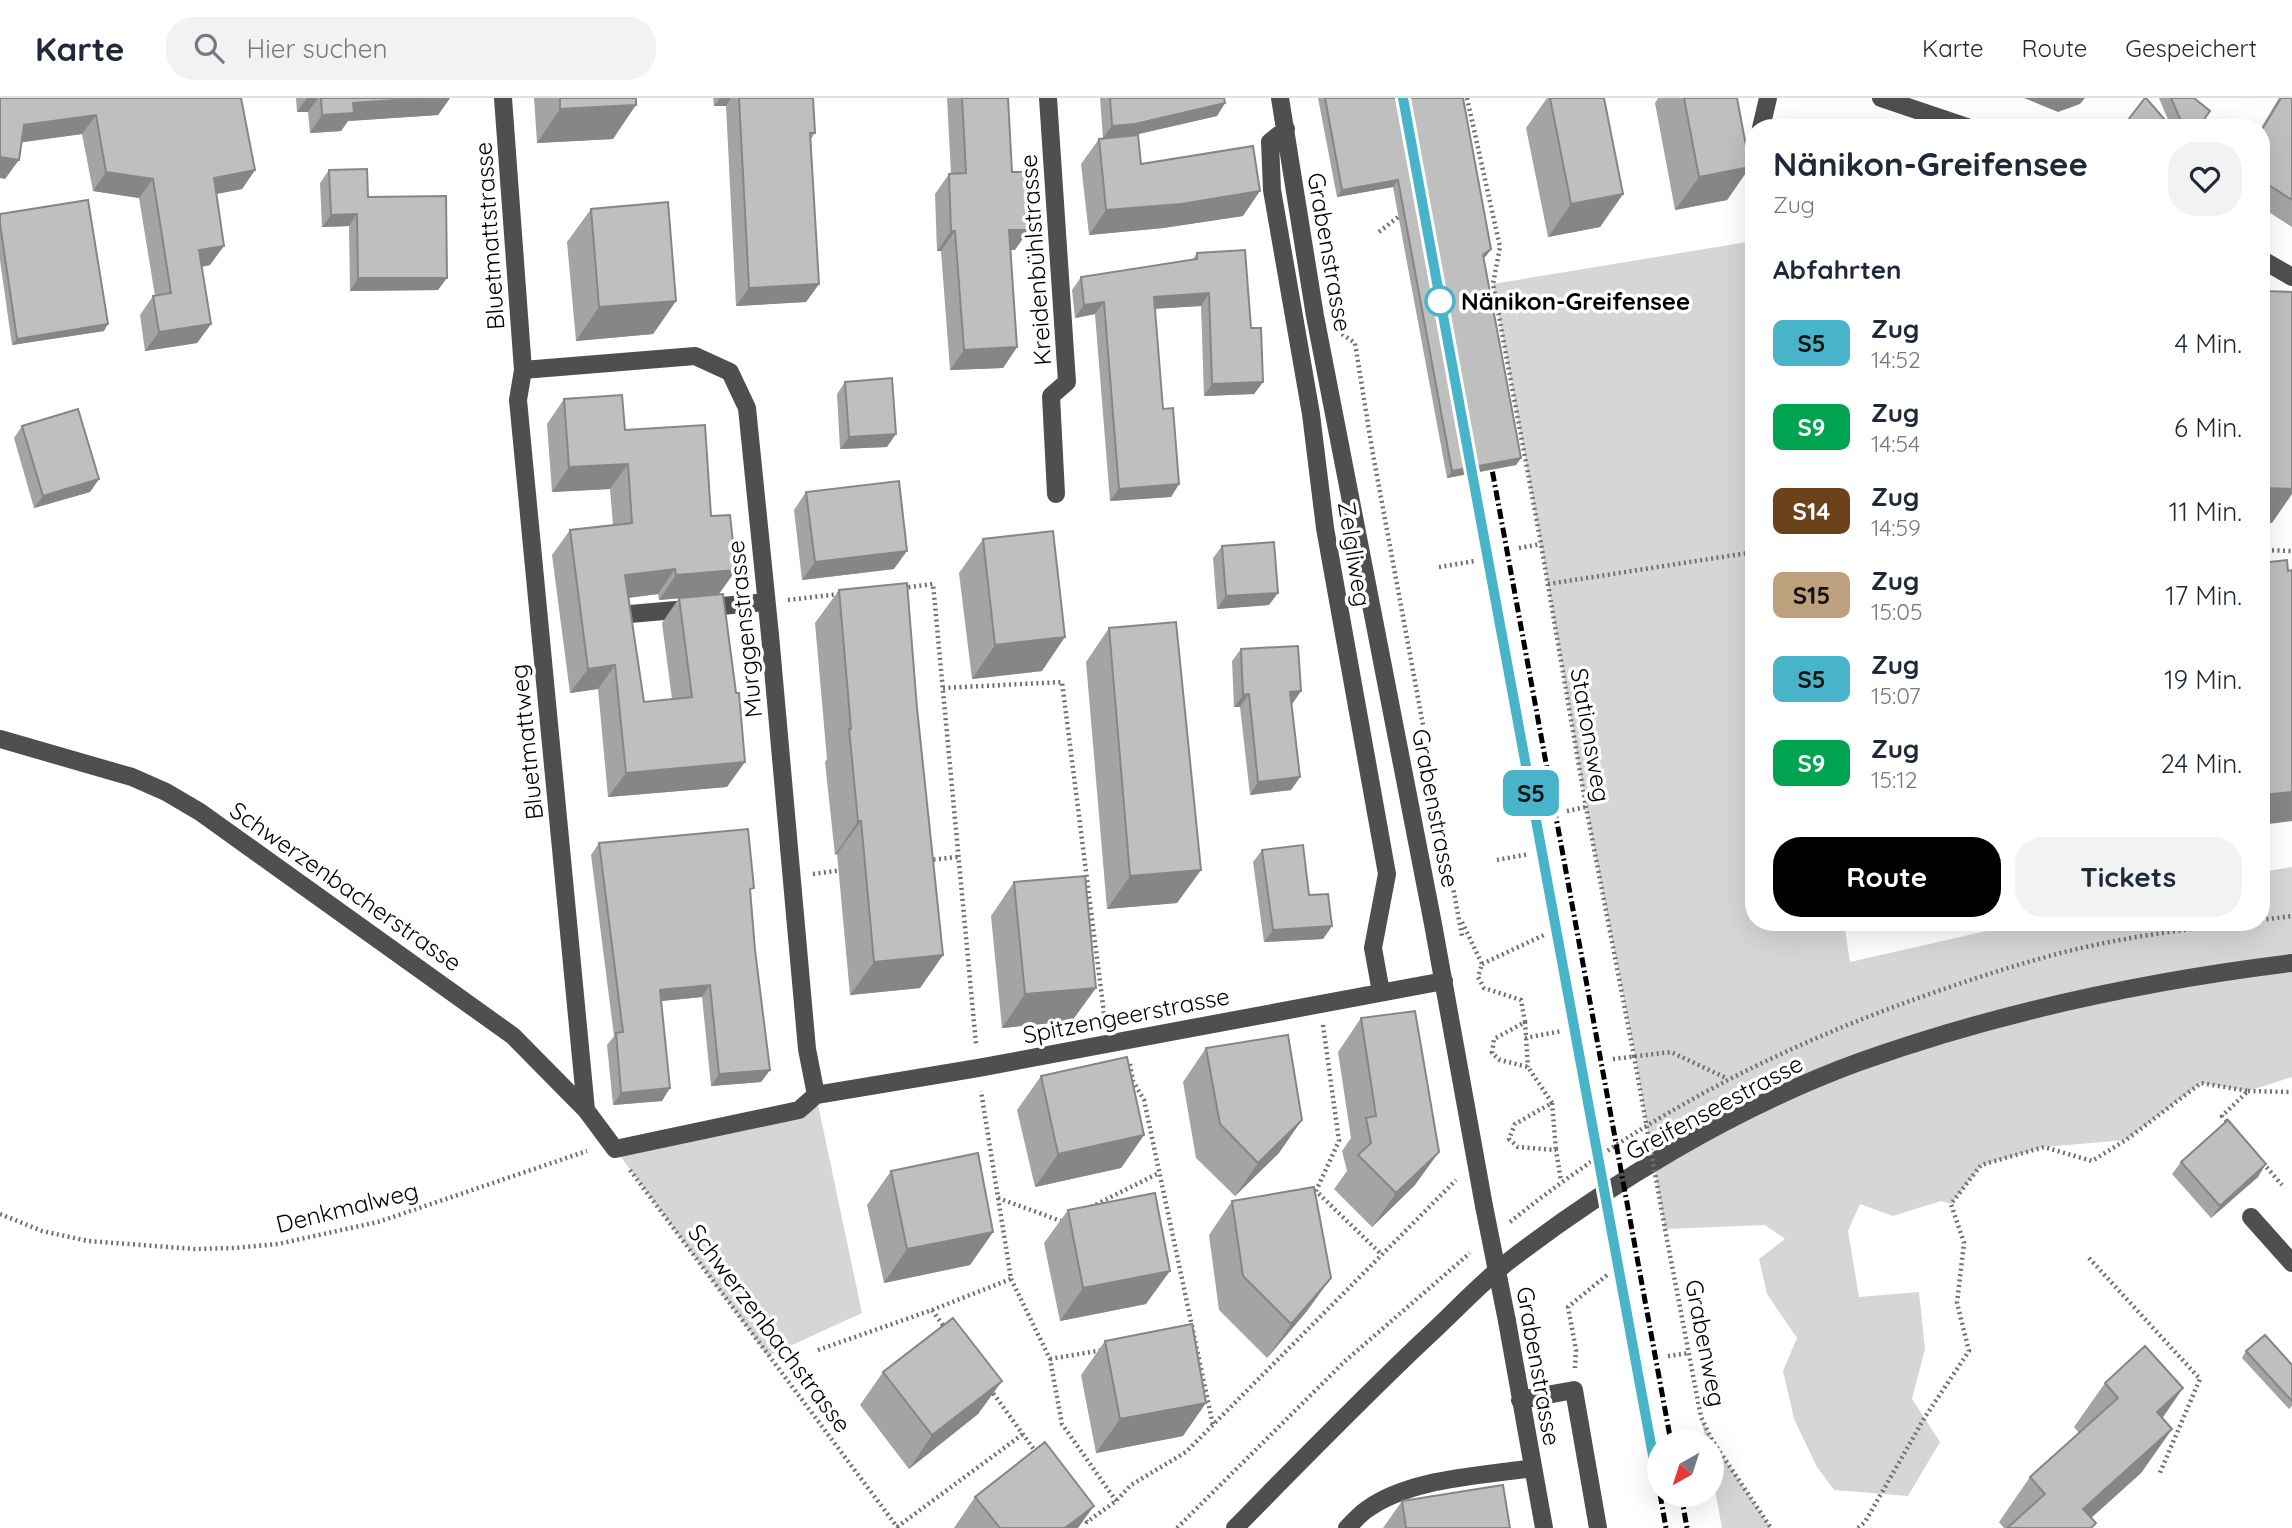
<!DOCTYPE html>
<html lang="de">
<head>
<meta charset="utf-8">
<style>
  :root { --surface:#fff; --page:#f2f2f3; --text:#1f2937; --muted:#747a83; --line:#e0e1e3; --accent:#000 }
  body { margin:0; font-family:Quicksand,sans-serif; background:var(--page); color:var(--text); height:100vh; display:flex; flex-direction:column; font-size:26px; white-space:nowrap }
  * { box-sizing:border-box; margin:0 }
  p { font-size:23px; color:var(--muted) }
  .icon { flex:none; width:38px; height:38px; fill:none; stroke:currentColor; stroke-width:2; stroke-linecap:round; stroke-linejoin:round }
  .map { position:relative; flex:1; overflow:hidden }
  .drawer { position:absolute; left:1745px; top:21px; width:525px; height:812px; display:flex; flex-direction:column; background:var(--surface); border-radius:28px; box-shadow:0 7px 28px #0002 }
  .drawer>* { flex:none }
  .badge { padding:0 14px; border-radius:10px; font-size:24px; line-height:46px }
  .needle { width:46px; rotate:219deg }
  .buttons { position:absolute; left:1647px; top:1332px; display:grid; gap:14px }
  .buttons a { display:grid; place-items:center; width:77px; height:77px; border-radius:50%; background:var(--surface); box-shadow:0 7px 28px #0002; font-size:35px }
  .map>.badge { position:absolute; translate:-50% -50%; box-shadow:0 0 0 4px #fff }
  h2 { padding:0 28px; font-size:26px; line-height:63px }
  .round { display:grid; place-items:center; flex:none; width:74px; height:74px; border-radius:28px; background:var(--page) }
  .head { display:flex; align-items:center; justify-content:space-between; height:119px; padding:0 28px }
  h1 { font-size:33px; font-weight:700; line-height:52px }
  .button { display:flex; gap:14px; margin-top:auto; padding:14px 28px }
  .button a { flex:1; height:80px; border-radius:28px; background:var(--accent); color:#fff; font-size:28px; font-weight:700; line-height:80px; text-align:center }
  .button a+a { background:var(--page); color:var(--text) }
  ul { padding:0; list-style:none }
  li { display:flex; align-items:center; gap:21px; height:84px; padding:0 28px }
  li div { flex:1 }
  li b { display:block; font-size:26px }
  li em { font-style:normal }
  li .badge { min-width:77px; font-weight:700; text-align:center }
  header { display:flex; align-items:center; gap:42px; box-sizing:border-box; height:98px; padding:0 35px; background:var(--surface); border-bottom:2px solid var(--line) }
  header strong { font-size:33px }
  nav { display:flex; gap:38px; margin-inline-start:auto; font-size:24px }
  .search { width:490px; height:63px; background:var(--page); display:flex; align-items:center; gap:18px; box-sizing:border-box; padding:0 24px; border-radius:28px; color:var(--muted); font-size:26px }
  .map>svg:first-child { display:block }
  .green { fill:#d6d6d6 }
  .lines { fill:none; stroke-linecap:round; stroke-linejoin:round }
  .path { stroke:#717171; stroke-width:4.5; stroke-dasharray:2 3.5; stroke-linecap:butt }
  .minor { stroke:#4f4f4f; stroke-width:18 }
  .rail { stroke:#000; stroke-width:5; stroke-dasharray:10 3.5 2 3.5; stroke-linecap:butt }
  .path-bridge { stroke:#717171; stroke-width:4.5; stroke-dasharray:2 3.5; stroke-linecap:butt }
  .minor-bridge { stroke:#4f4f4f; stroke-width:18 }
  .wall { fill:#a4a4a4; fill-rule:evenodd }
  .shaded-wall { fill:#868686 }
  .building { fill:#bfbfbf; stroke:#868686; stroke-width:2 }
  .line-casing { stroke:#fff; stroke-width:16 }
  .line { stroke:#48b4ca; stroke-width:10 }
  .stop-dot { fill:#fff; stroke:#48b4ca; stroke-width:3.5 }
  .labels { text-anchor:middle; dominant-baseline:central; stroke-width:7; stroke-linejoin:round; paint-order:stroke }
  .street-label { font-size:24px; fill:#000; stroke:#fff }
  .stop-label { font-size:24px; font-weight:bold; fill:#000; stroke:#fff; text-anchor:start }
</style>
</head>
<body>
<header>
<strong>Karte</strong>
<div class="search"><svg class="icon" aria-label="search" viewBox="0 0 24 24"><circle cx="10" cy="10" r="6"/><path d="M15 15l6 6"/></svg>Hier suchen</div>
<nav><a>Karte</a><a>Route</a><a>Gespeichert</a></nav>
</header>
<div class="map">
<svg width="2292" height="1430" viewBox="0 0 2292 1430">
  <rect width="100%" height="100%" fill="#fff"/>
  <path class="green" d="M1753,143l1,681h90l6,40 176,-40h235v-50l31,-5v210l-44,14 -47,-8 -75,57 -82,7 -62,18 -31,39 -10,-3 -48,15 -33,-12 -12,27 11,66 60,-5 6,57 -13,50 28,43 -32,54 -74,-6 -17,-23 -23,-48 -11,-48 14,-33 -30,-44 -8,-35 26,-20 -20,-14 -100,4 -32,-184 -47,-238 -45,-263 -48,-260z
    M816,997l46,218 -94,43 -153,-207 184,-39z
    M1701,1319l11,23 59,88h-49l-10,-55v-31h-6z"/>
  <g class="lines">
    <path class="path" d="M1467,0l33,149 -7,37 48,260 45,263 48,249
      M1379,134l23,-18
      M1342,236l13,9 17,106 90,487
      M1519,450l22,-4
      M2261,452l31,1
      M1439,469l36,-6
      M1548,486l206,-32
      M903,490l30,-4 43,460
      M788,502l51,-6
      M943,590l119,-6 43,339
      M1567,713l19,-4
      M928,762l30,-3
      M1497,762l32,-6
      M813,776l30,-4
      M2261,822l31,-4
      M1462,824l20,42 -4,13 6,11 37,12 4,22 -31,17 -2,14 8,7 28,7 24,36 -37,21 -6,15 9,8 38,3 5,31
      M1482,866l62,-29
      M1525,924l3,45
      M1323,927l16,116 -23,50 66,64
      M1525,940l37,-7
      M1613,961l58,-7 55,26
      M1130,966l3,17 11,19 69,325
      M2248,993l44,1
      M1552,1005l4,47
      M2263,1065l19,22
      M630,1072l268,358
      M998,1100l63,23 3,-2
      M1091,1109l68,-34
      M0,1116l42,17 46,10 107,8 39,-1 44,-4 100,-22 209,-71
      M1510,1124c132,-106 271,-177 431,-232 58,-20 118,-39 179,-50 41,-8 84,-12 125,-18
      M1665,1131l36,188 11,23 59,88
      M2089,1160l111,121 -41,96
      M1011,1181l39,80 12,65 54,77
      M932,1212l79,-31 -30,-188
      M818,1252l114,-40 13,18
      M1668,1258l21,-3
      M1050,1261l53,-9
      M1575,1270l1,-18 -8,-43 39,-32
      M990,1291l48,66
      M1083,1418l4,6 29,-21 15,-16 55,-33 270,-272
      M897,1429l126,-93
      M1177,1430l167,-166 126,-109
      M1858,1430l7,-6 60,-105 44,-66 -12,-48 7,-60 -13,-39 30,-39 63,-18 48,14 34,-21 75,-57 47,8 -26,25 8,9"/>
    <path class="minor" d="M503,0l20,272 -5,30 68,710
      M1048,0l19,284 -16,14 5,98
      M1280,0l35,218 118,608 51,282
      M1881,0l89,30
      M1761,30l7,-30
      M1286,31l-16,13 2,48 39,224 14,114 62,346 -14,74 8,44
      M2261,161l31,18
      M523,272l172,-14 35,16 17,36 23,227 37,414 9,46
      M630,516l136,-12
      M0,641l132,38 34,15 34,20 313,224 73,74 29,39 184,-39 17,-15
      M816,997l162,-27 466,-87
      M2251,1119l41,46
      M1507,1223l37,207
      M1520,1302l54,-10 24,138
      M1235,1430c64,-65 127,-130 193,-192 26,-24 50,-50 77,-72 103,-80 231,-157 354,-202 140,-50 286,-81 433,-99
      M1347,1430c6,-6 12,-13 19,-18 43,-32 115,-34 167,-42"/>
    <path class="rail" d="M1489,355l182,989
      M1468,357l191,1033
      M1660,1396l6,34
      M1681,1396l6,34"/>
    <path class="path-bridge" d="M1634,958l31,173"/>
    <path class="minor-bridge" d="M1484,1108l23,115"/>
  </g>
  <path class="wall" d="M0,0h241l14,72 -13,19 -26,5 -6,71 -8,2 9,57 -14,19 -52,8 -5,-36 13,-19h2l-16,-98 -46,-7 -11,-57 -61,8 -16,37z
    M296,0h154l-12,17 -90,6 -7,10 -31,2 -2,-21h-11z
    M534,0h102l-23,41 -76,4z
    M713,0h100l2,35 -4,6 8,145 -13,18 -70,4 -10,-200h-12z
    M947,0h61l7,152h-4l6,97 -14,21 -53,2 -9,-119h-4l-2,-57 14,-20h2z
    M1100,0h124l1,5 -8,13 -88,20 12,28 102,52 -80,12 -74,7 -8,-71 18,-25 4,-1z
    M1318,0h145l28,151 -5,7 -3,2 38,200 -5,7 -69,13 -54,-291 -56,10z
    M1547,0h57l19,96 -23,33 -52,10 -22,-109z
    M1658,0h79l13,69 -23,33 -52,10 -20,-107z
    M2145,0l26,29 -12,-29h35l4,30h-75z
    M2279,0h13v129l-31,-20v-79z
    M329,72l39,27 70,93 -88,1 -1,-65 -27,1 -2,-44z
    M591,111l85,92 -23,33 -77,7 -9,-99z
    M0,116l104,117 -92,14 -12,-85z
    M1197,155l54,75 12,54 -9,12 -50,2 -3,-90 -46,3 8,100 16,75 -8,13 -61,4 -15,-187 -20,4 -3,-28 9,-13 112,-18z
    M845,284l42,65 -47,2 -3,-55z
    M564,301l61,31 86,86 25,54 -17,24 8,193 -119,10 -10,-108 -28,4 -18,-138 18,-25 43,-5 -3,-36 -58,3 -5,-68zM658,496l1,6 20,-2 -17,25 10,76 -28,3 -15,-104z
    M22,328l77,53 -9,13 -56,16 -20,-70z
    M806,394l88,77 -92,11 -8,-70z
    M983,441l59,132 -70,8 -13,-106z
    M1222,448l47,59 -52,4 -4,-51z
    M839,492l78,118 26,247 -23,33 -70,7 -13,-141 -2,1 -10,-93 2,-3 -12,-136z
    M1109,530l92,242 -24,33 -70,6 -21,-247z
    M1241,551l60,42 -9,13 8,73 -9,13 -41,5 -10,-88h-6l-2,-46z
    M599,745l152,50 4,57 15,120 -9,12 -50,4 -9,-89 -41,4 1,100 -49,4 -6,-60 7,-9 -23,-181z
    M1262,752l47,45 23,31 -9,13 -59,3 -11,-80z
    M1014,784l58,139 -70,7 -11,-112z
    M1361,920l54,167 -43,42 -38,-38 13,-18 -5,-20 9,-13 -13,-86z
    M1206,950l73,105 -44,43 -39,-38 -13,-76z
    M1041,978l103,59 -23,33 -86,19 -18,-77z
    M2181,1064l77,15 -47,41 -39,-44z
    M891,1073l102,61 -23,33 -86,18 -17,-78z
    M1232,1103l75,110 -40,47 -48,-48 -10,-75z
    M1068,1112l78,94 -86,17 -16,-78z
    M1105,1243l78,95 -87,17 -15,-78z
    M2246,1253l46,14v41l-3,3 -47,-51z
    M883,1274l119,9 -24,33 -69,55 -49,-64z
    M2105,1285l78,5 -21,30 10,11 -31,44 -50,45 5,5 -4,5h-88l-5,-6 31,-45 49,-44 -5,-6z
    M975,1399l103,31h-124z
    M1402,1403l108,27h-127z"/>
  <path class="shaded-wall" d="M307,0h11l-10,14h-11z
    M426,0h24l-12,17 -90,6 -7,10 -31,2 12,-18 31,-12z
    M720,0h11l-5,8h-12z
    M2024,0h61l-5,6 -22,8z
    M1225,5l-8,13 -91,21 -23,1 9,-12z
    M636,7l-23,34 -76,4 23,-34z
    M96,17l-14,19 -72,10 14,-19z
    M0,59l19,3 -14,19 -5,-1z
    M1750,69l-23,33 -52,10 24,-33z
    M255,72l-13,19 -42,8 14,-19z
    M106,74l47,7 -14,19 -46,-7z
    M1398,82l-5,7 -56,10 5,-7z
    M1260,93l-17,25 -80,12 -74,7 17,-25z
    M1623,96l-23,33 -52,10 23,-33z
    M357,116l-8,12 -27,1 9,-12z
    M1009,132h20l-14,20h-20z
    M951,133h4l-14,20h-4z
    M224,148l-14,19 -24,4 13,-19z
    M1491,151l-5,7 -8,6 5,-7z
    M358,180h89l-9,12 -88,1z
    M819,186l-13,18 -70,4 13,-18z
    M1209,195l-8,13 -56,3 9,-12z
    M676,203l-23,33 -77,7 23,-34z
    M1104,204l-9,12 -20,4 9,-13z
    M108,226l-4,7 -92,14 5,-6z
    M211,226l-14,19 -52,8 14,-19z
    M1017,249l-14,21 -53,2 14,-20z
    M1263,284l-9,12 -50,2 8,-12z
    M896,336l-9,13 -47,2 9,-12z
    M1521,360l-5,7 -69,13 5,-7z
    M628,366l-18,25 -58,3 17,-25z
    M99,381l-9,13 -56,16 9,-12z
    M1179,386l-8,13 -61,4 9,-12z
    M2261,390l31,1v5l-20,29 -11,-1z
    M907,453l-13,18 -92,11 13,-18z
    M675,471l-17,25 -50,6 17,-25z
    M736,472l-18,25 -59,5 17,-25z
    M1278,495l-9,12 -52,4 9,-13z
    M1065,539l-23,34 -70,8 23,-34z
    M615,567l-17,24 -28,4 18,-24z
    M1301,593l-9,13h-10l8,-12z
    M1249,596l-9,13h-6l9,-12z
    M745,664l-18,25 -119,10 18,-24z
    M1300,679l-9,13 -41,5 8,-13z
    M2292,694v29l-31,4v-30z
    M858,723h3l-24,33 -2,1z
    M1201,772l-24,33 -70,6 23,-33z
    M1332,828l-9,13 -59,3 9,-12z
    M943,857l-23,33 -70,7 24,-33z
    M710,887l-8,12 -51,5 9,-12z
    M1096,890l-24,33 -70,7 23,-34z
    M770,972l-9,12 -50,4 8,-12z
    M670,990l-8,13 -49,4 8,-12z
    M1302,1022l-23,33 -44,43 23,-33z
    M1144,1037l-23,33 -86,19 23,-33z
    M1439,1054l-24,33 -43,42 24,-34z
    M2266,1066l-8,13 -47,41 9,-12z
    M993,1134l-23,33 -86,18 23,-34z
    M1170,1173l-24,33 -86,17 23,-33z
    M1331,1180l-24,33 -40,47 24,-34z
    M1002,1283l-24,33 -69,55 23,-34z
    M2183,1290l-31,45 5,-21z
    M1206,1305l-23,33 -87,17 24,-34z
    M2172,1331l-31,44 -61,55 3,-19z
    M1094,1408l-16,22h-13z"/>
  <path class="building" d="M0,0h241l14,72 -41,8 10,68 -25,4 12,74 -52,8 -6,-36 18,-3 -18,-114 -47,-7 -10,-57 -72,10 -5,35 -19,-3z
    M321,0h105l-73,5 1,10 -32,2z
    M560,0h76v7l-76,4z
    M739,0h74l2,35h-5l9,151 -70,4z
    M962,0h46l4,74h16l1,58h-20l8,117 -53,3 -9,-119h-4l-2,-57 17,-1z
    M1110,0h114l1,5 -90,21 -23,2z
    M1325,0h138l28,151 -8,6 38,203 -69,13 -54,-291 -56,10z
    M1550,0h54l19,96 -52,10z
    M1684,0h53l13,69 -51,10z
    M2145,0h1l26,30h-33l-11,-8z
    M2171,0h23l16,13 -12,17h-14z
    M2281,0h11v102l-31,-20v-49z
    M1138,37l3,29 112,-18 7,45 -79,13 -75,6 -7,-71z
    M367,71l1,28 78,-1 1,82h-89l-1,-64 -26,1 -2,-45z
    M88,102l20,124 -91,15 -17,-115v-10z
    M668,104l8,99 -77,6 -8,-98z
    M1245,152l6,78h10l2,54 -51,2 -3,-91 -55,4 9,112 10,-1 6,76 -60,5 -15,-187 -20,3 -3,-28 116,-18v-6z
    M2261,193l31,1v197l-31,-1z
    M892,280l4,56 -47,3 -4,-55z
    M622,297l3,35 80,-5 6,91 19,-1 6,55 -60,5 -1,-6 -50,6 19,127 48,-5 -13,-99 44,-4 13,99h3l6,69 -119,11 -11,-108 -27,4 -18,-139 62,-7 -4,-59 -59,3 -5,-68z
    M78,311l21,70 -56,17 -21,-70z
    M899,383l8,70 -92,11 -9,-70z
    M1053,433l12,106 -70,8 -12,-106z
    M1274,444l4,51 -52,3 -4,-50z
    M2287,462l1,11 4,-1v222l-31,3v-232z
    M907,485l10,125 26,247 -69,7 -13,-141h-3l-9,-92h2l-12,-139z
    M1176,524l25,248 -71,6 -21,-248z
    M1298,548l3,45 -11,1 10,85 -42,5 -9,-88 -6,1 -2,-46z
    M748,731l6,59 -4,1 5,61 15,120 -51,4 -9,-89 -50,5 10,98 -49,5 -5,-60 7,-1 -24,-189z
    M1303,747l6,50 19,-1 4,32 -59,4 -11,-80z
    M1085,778l11,112 -71,6 -11,-112z
    M1415,913l24,141 -43,41 -38,-38 13,-12 -5,-25 10,-2 -15,-98z
    M1288,937l14,85 -44,43 -38,-39 -14,-76z
    M1127,959l17,78 -86,19 -17,-78z
    M2228,1022l38,44 -46,42 -39,-44z
    M978,1055l15,79 -86,17 -16,-78z
    M1314,1089l17,91 -40,46 -48,-48 -11,-75z
    M1155,1095l15,78 -87,17 -15,-78z
    M953,1220l49,63 -70,54 -49,-63z
    M1192,1226l14,79 -86,16 -15,-78z
    M2265,1237l27,30v36l-46,-50z
    M2145,1248l38,42 -26,24 15,17 -89,80 13,14 -5,5h-84l38,-34 -15,-17 88,-79 -13,-15z
    M1045,1344l49,64 -29,22h-65l-25,-31z
    M1503,1387l7,43h-104l-4,-27z"/>
  <g class="lines">
    <g class="line-casing">
      <path id="line" d="M1403,0l256,1390"/>
    </g>
    <use href="#line" class="line"/>
  </g>
  <circle class="stop-dot" cx="1440" cy="203" r="14"/>
  <g class="labels">
    <g class="street-label">
      <text transform="translate(489 138) rotate(-94)">Bluetmattstrasse</text>
      <text transform="translate(1330 154) rotate(80)">Grabenstrasse</text>
      <text transform="translate(1035 162) rotate(-94)">Kreidenbühlstrasse</text>
      <text transform="translate(1355 456) rotate(81)">Zelgliweg</text>
      <text transform="translate(744 531) rotate(-96)">Murggenstrasse</text>
      <text transform="translate(1591 637) rotate(80)">Stationsweg</text>
      <text transform="translate(526 644) rotate(-96)">Bluetmattweg</text>
      <text transform="translate(1436 710) rotate(79)">Grabenstrasse</text>
      <text transform="translate(346 788) rotate(35)">Schwerzenbacherstrasse</text>
      <text transform="translate(1126 917) rotate(-11)">Spitzengeerstrasse</text>
      <text transform="translate(1714 1009) rotate(-28)">Greifenseestrasse</text>
      <text transform="translate(347 1109) rotate(-14)">Denkmalweg</text>
      <text transform="translate(770 1230) rotate(53)">Schwerzenbachstrasse</text>
      <text transform="translate(1706 1245) rotate(79)">Grabenweg</text>
      <text transform="translate(1539 1268) rotate(80)">Grabenstrasse</text>
    </g>
    <g class="stop-label">
      <text x="1461" y="203">Nänikon-Greifensee</text>
    </g>
  </g>
</svg>
<div class="buttons">
<a><svg class="needle" viewBox="-14 -14 28 28"><path d="M0-13l5 13h-10z" fill="#e53935"/><path d="M0 13l5-13h-10z" fill="#747a83"/></svg></a>
</div>
<b class="badge" style="left:1531px;top:695px;background:#48b4ca;color:#111">S5</b>
<section class="drawer">
<div class="head"><div><h1>Nänikon-Greifensee</h1><p>Zug</p></div><a class="round"><svg class="icon" aria-label="heart" viewBox="0 0 24 24"><path d="M12 20l-8-8c-3-5 5-10 8-4 3-6 11-1 8 4z"/></svg></a></div>
<h2>Abfahrten</h2>
<ul>
<li><span class="badge" style="background:#48b4ca;color:#111">S5</span><div><b>Zug</b><p>14:52</p></div><em>4 Min.</em></li>
<li><span class="badge" style="background:#00a34f;color:#fff">S9</span><div><b>Zug</b><p>14:54</p></div><em>6 Min.</em></li>
<li><span class="badge" style="background:#6c421b;color:#fff">S14</span><div><b>Zug</b><p>14:59</p></div><em>11 Min.</em></li>
<li><span class="badge" style="background:#bda07c;color:#111">S15</span><div><b>Zug</b><p>15:05</p></div><em>17 Min.</em></li>
<li><span class="badge" style="background:#48b4ca;color:#111">S5</span><div><b>Zug</b><p>15:07</p></div><em>19 Min.</em></li>
<li><span class="badge" style="background:#00a34f;color:#fff">S9</span><div><b>Zug</b><p>15:12</p></div><em>24 Min.</em></li>
</ul>
<div class="button"><a>Route</a><a>Tickets</a></div>
</section>
</div>
</body>
</html>
